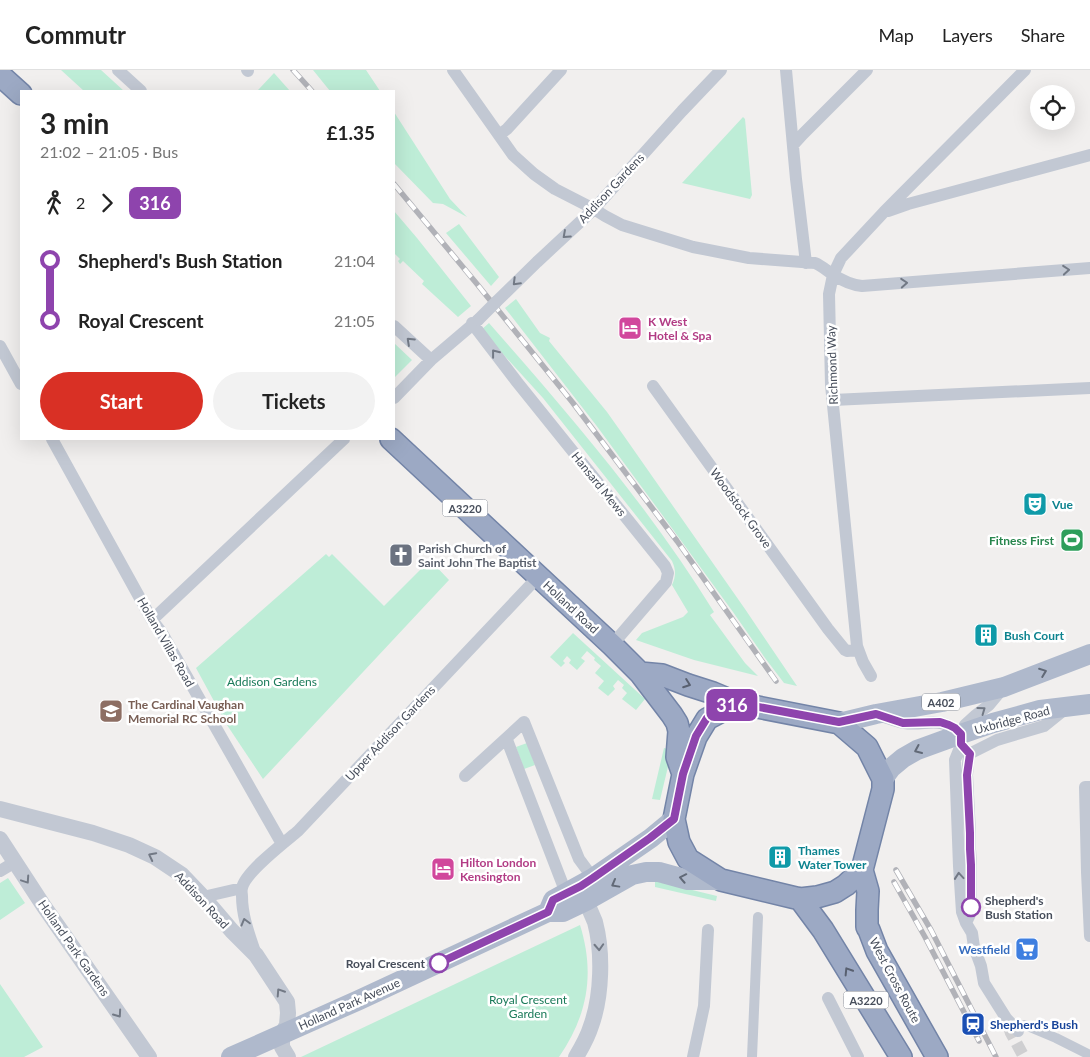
<!DOCTYPE html>
<html lang="en">
<head>
<meta charset="utf-8">
<style>
  :root { --surface:#fff; --page:#f2f2f2; --text:#222; --muted:#767676; --line:#e0e0e0; --accent:#d93025 }
  body { margin:0; font-family:Lato,sans-serif; background:var(--page); color:var(--text); height:100vh; display:flex; flex-direction:column; font-size:19px; white-space:nowrap }
  * { box-sizing:border-box; margin:0 }
  p { font-size:16px; color:var(--muted) }
  .icon { flex:none; width:28px; height:28px; fill:none; stroke:currentColor; stroke-width:2; stroke-linecap:round; stroke-linejoin:round }
  .map { position:relative; flex:1; overflow:hidden }
  .side { position:absolute; left:20px; top:20px; width:375px; height:350px; display:flex; flex-direction:column; background:var(--surface); border-radius:0px; box-shadow:0 5px 20px #0002 }
  .side>* { flex:none }
  .badge { padding:0 10px; border-radius:8px; font-size:18px; line-height:32px }
  .buttons { position:absolute; left:1030px; top:15px; display:grid; gap:10px }
  .buttons a { display:grid; place-items:center; width:45px; height:45px; border-radius:50%; background:var(--surface); box-shadow:0 5px 20px #0002; font-size:25px }
  .map>.badge { position:absolute; translate:-50% -50%; box-shadow:0 0 0 2px #fff }
  .legs { display:flex; align-items:center; gap:8px; height:55px; padding:0 20px; font-size:16px }
  .legs p { margin-inline-start:auto }
  .summary { display:flex; align-items:center; justify-content:space-between; height:85px; padding:0 20px }
  h1 { font-size:28px; font-weight:700; line-height:38px }
  .cta { display:flex; gap:10px; margin-top:auto; padding:10px 20px }
  .cta a { flex:1; height:58px; border-radius:30px; background:var(--accent); color:#fff; font-size:20px; font-weight:700; line-height:58px; text-align:center }
  .cta a+a { background:var(--page); color:var(--text) }
  ul { padding:0 20px; list-style:none }
  li { display:flex; align-items:center; gap:18px; height:60px; font-size:19px }
  li i { display:grid; place-items:center; width:8px; height:100%; margin:0 6px; background:currentColor }
  li i::after { content:''; width:12px; height:12px; margin:-6px; border:4px solid; border-radius:50%; background:var(--surface) }
  li p { margin-inline-start:auto }
  li:first-child i { background:linear-gradient(#0000 50%,currentColor 0) }
  li:last-child i { background:linear-gradient(currentColor 50%,#0000 0) }
  header { display:flex; align-items:center; gap:30px; box-sizing:border-box; height:70px; padding:0 25px; background:var(--surface); border-bottom:1px solid var(--line) }
  header strong { font-size:24px }
  nav { display:flex; gap:28px; margin-inline-start:auto; font-size:18px }
  .map>svg:first-child { display:block }
  .green { fill:#beedd7 }
  .lines { fill:none; stroke-linecap:round; stroke-linejoin:round }
  .minor-tunnel { stroke:#cfcfd1; stroke-width:12; stroke-dasharray:12 6; stroke-linecap:butt }
  .trunk-casing { stroke:#7384a7; stroke-width:24 }
  .pedestrian { stroke:#c2c8d3; stroke-width:10 }
  .minor { stroke:#c2c8d3; stroke-width:12 }
  .tertiary { stroke:#c2c8d3; stroke-width:16 }
  .primary { stroke:#afb9cc; stroke-width:20 }
  .trunk { stroke:#9ca9c4; stroke-width:21 }
  .rail-casing { stroke:#b1b2b8; stroke-width:5.5 }
  .rail { stroke:#fff; stroke-width:4; stroke-dasharray:11; stroke-linecap:butt }
  .minor-bridge { stroke:#c2c8d3; stroke-width:12 }
  .oneway { stroke:#727985 }
  .oneway2 { stroke:#616977 }
  .oneway3 { stroke:#586070 }
  .line-1-casing { stroke:#fff; stroke-width:11 }
  .line-1 { stroke:#8e44ad; stroke-width:8 }
  .stop-1-dot { fill:#fff; stroke:#8e44ad; stroke-width:2.5 }
  .labels { text-anchor:middle; dominant-baseline:central; stroke-width:5; stroke-linejoin:round; paint-order:stroke }
  .shield { fill:#fff; stroke:#7e838c; stroke-width:1 }
  .shield-label { font-size:11px; font-weight:bold; fill:#474e5b }
  .street-label { font-size:12px; fill:#474e5b; stroke:#fff }
  .hotel-label { font-size:12px; font-weight:bold; fill:#b23c85; stroke:#fff; text-anchor:start }
  .culture-label { font-size:12px; font-weight:bold; fill:#0d838f; stroke:#fff; text-anchor:start }
  .leisure-label { font-size:12px; font-weight:bold; fill:#27864d; stroke:#fff; text-anchor:end }
  .worship-label { font-size:12px; font-weight:bold; fill:#5b616d; stroke:#fff; text-anchor:start }
  .park-label { font-size:12px; fill:#1a7a59; stroke:#fff }
  .education-label { font-size:12px; font-weight:bold; fill:#785e54; stroke:#fff; text-anchor:start }
  .stop-label { font-size:12px; font-weight:bold; fill:#474e5b; stroke:#fff; text-anchor:start }
  .shop-label { font-size:12px; font-weight:bold; fill:#366cbe; stroke:#fff; text-anchor:end }
  .transit-label { font-size:12px; font-weight:bold; fill:#164399; stroke:#fff; text-anchor:start }
</style>
</head>
<body>
<header>
<strong>Commutr</strong>
<nav><a>Map</a><a>Layers</a><a>Share</a></nav>
</header>
<div class="map">
<svg width="1090" height="987" viewBox="0 0 1090 987">
  <rect width="100%" height="100%" fill="#f1efee"/>
  <path class="green" d="M61,0h40l23,21h-40z
    M313,0h53l14,21h-50z
    M274,3l16,18h-33l2,-2z
    M394,42l56,87 17,18 -24,-13 -10,-1 -39,-40z
    M743,47l2,2 7,76 -2,4 -68,-16z
    M394,141l23,27 54,68 -13,11 -36,-33 2,-3 -21,-20 -3,3 -2,-3 2,-2 -6,-6z
    M459,154l40,53 -8,9 -45,-53z
    M516,229l24,34 10,5 -1,3 58,71 17,24 121,173 52,77 -13,-3 -19,-25 -32,-46 -67,-92 -70,-95 -91,-117z
    M489,253c80,91 161,185 225,289l-4,3 35,48 13,13 -64,-16 -58,-20 6,-7 41,-16 5,-5 -16,-27c4,-9 4,-15 0,-24l-129,-163 -62,-68z
    M394,273l18,17 -18,18z
    M326,484l3,3 3,-3 52,52 46,-46 19,20 -186,199 -36,-54 -31,-57z
    M573,563l72,66 -9,11 -14,-11 5,-6 -5,-5 2,-3 -6,-5 -5,6 2,3 -7,7 -10,-8 6,-7 -9,-8 6,-7 -7,-6 1,-2 -8,-7 -6,7 4,3 -8,9 -8,-7 2,-3 -4,-4 -4,5 2,2 -4,4 -11,-10z
    M527,673l8,22 -11,4 -8,-22z
    M664,678l8,2 -12,50 -8,-1z
    M8,808l17,25 -25,17v-37z
    M655,811l62,15 -1,5 -61,-14z
    M580,855c15,48 8,90 -21,132h-258z
    M0,914l43,63 -19,10h-24z"/>
  <g class="lines">
    <path class="minor-tunnel" d="M1009,957l2,6 13,24"/>
    <g class="trunk-casing">
      <path id="trunk" d="M0,5l21,19
        M391,369l221,206 28,28 32,42 5,8 2,8 -2,26 6,17
        M640,603l22,2 26,10 25,8 24,10
        M737,633l102,20 28,24 16,32v10l-21,81 -16,15 -11,7 -18,5 -17,2 -79,-19 -33,-21 -9,-17 -5,-23 9,-45 13,-37 11,-18z
        M862,800l6,21 -1,19v17l2,3 8,21 60,106
        M800,829l23,31 78,127"/>
    </g>
    <path class="pedestrian" d="M1025,955l31,13 34,17
      M752,987l6,-140"/>
    <path class="minor" d="M118,0l23,21
      M247,0l1,1
      M453,0l60,85 21,19 21,15 39,20 11,7 17,9 71,22 56,11 66,5c7,3 11,7 17,11 9,6 20,11 30,12l228,-18
      M786,0l10,109 10,84
      M499,65l8,-6 54,-59
      M793,75l10,-11 64,-64
      M888,141l20,-7 182,-49
      M496,232l41,-40 57,-53 88,-98 39,-41
      M472,253l45,59 148,184 3,7 -2,9 -54,63
      M394,256l37,34
      M0,276l21,38
      M653,316l175,243 17,21 2,1 11,-1
      M394,328l37,-38 47,-40
      M833,330l257,-12
      M52,369l100,181 10,13 120,211
      M152,550l192,-181
      M871,606l-8,-14 -6,-16 -26,-261 -2,-91 4,-19 8,-17 43,-46 141,-142
      M1004,617l-15,18 -13,10 -11,10 -4,9v11l-6,15 4,106 3,46 4,11 6,10 2,14 7,19 3,17 22,35 12,13
      M881,646c7,2 16,6 23,7 23,3 37,-8 57,11
      M507,670l59,153
      M961,675l8,9 -2,21 3,58v16l1,16v47l-5,11
      M969,684l28,-14 47,-14 21,-17
      M465,706l59,-54 55,137 14,19
      M1090,717h-5l2,85 3,64
      M0,801l15,-9
      M203,827l39,-9
      M255,882c-6,-18 -13,-36 -13,-56 0,-2 -1,-5 0,-8 3,-16 43,-46 56,-57l240,-254
      M828,928l30,59
      M693,987l11,-51 4,-76"/>
    <path class="tertiary" d="M0,739l93,24 36,12 26,12 27,18 21,22 29,34 24,24 31,47 1,11 -1,12 -5,9v13l6,10
      M0,769l43,66 106,152
      M576,987c6,-10 12,-21 15,-31 11,-30 12,-74 4,-104 -3,-7 -6,-14 -9,-21"/>
    <path class="primary" d="M839,653l37,-9 66,-12 62,-15 86,-33
      M883,709l8,-11 12,-10 14,-8 44,-16 32,-11 47,-13 50,-6
      M548,842l5,-12 40,-22 58,-40 23,-19
      M231,987l128,-57 189,-88h15l23,-11 46,-26 14,-3h13l29,8h33"/>
    <use href="#trunk" class="trunk"/>
    <g class="rail-casing">
      <path id="rail" d="M293,0l19,21
        M394,114l83,100 96,119 104,138 99,140
        M896,800l35,60 65,127
        M894,812l31,55 54,104"/>
    </g>
    <use href="#rail" class="rail"/>
    <path class="minor-bridge" d="M478,250l18,-18"/>
  </g>
  <defs><path id="oneway-chevron" d="M-2-3.5L2.5 0L-2 3.5" fill="none" stroke-width="1.6" stroke-linecap="round" stroke-linejoin="round" transform="scale(1.25)"/></defs>
  <g class="oneway">
    <use href="#oneway-chevron" transform="translate(566 165) rotate(138)"/>
    <use href="#oneway-chevron" transform="translate(1066 200) rotate(-5)"/>
    <use href="#oneway-chevron" transform="translate(516 212) rotate(135)"/>
    <use href="#oneway-chevron" transform="translate(904 213) rotate(-4)"/>
    <use href="#oneway-chevron" transform="translate(410 271) rotate(-137)"/>
    <use href="#oneway-chevron" transform="translate(495 283) rotate(-128)"/>
    <use href="#oneway-chevron" transform="translate(982 640) rotate(-36)"/>
    <use href="#oneway-chevron" transform="translate(152 786) rotate(-153)"/>
    <use href="#oneway-chevron" transform="translate(959 806) rotate(-95)"/>
    <use href="#oneway-chevron" transform="translate(26 810) rotate(56)"/>
    <use href="#oneway-chevron" transform="translate(245 852) rotate(-105)"/>
    <use href="#oneway-chevron" transform="translate(599 877) rotate(87)"/>
    <use href="#oneway-chevron" transform="translate(280 922) rotate(-123)"/>
    <use href="#oneway-chevron" transform="translate(118 944) rotate(55)"/>
  </g>
  <g class="oneway2">
    <use href="#oneway-chevron" transform="translate(1043 602) rotate(-21)"/>
    <use href="#oneway-chevron" transform="translate(918 680) rotate(156)"/>
    <use href="#oneway-chevron" transform="translate(683 808) rotate(-169)"/>
    <use href="#oneway-chevron" transform="translate(615 814) rotate(151)"/>
  </g>
  <g class="oneway3">
    <use href="#oneway-chevron" transform="translate(687 614) rotate(20)"/>
    <use href="#oneway-chevron" transform="translate(848 901) rotate(-122)"/>
  </g>
  <g class="lines">
    <g class="line-1-casing">
      <path id="line-1" d="M439,893l109,-51 5,-12 28,-14 12,-8 57,-40 24,-19 9,-45 13,-38 11,-18 30,-15 102,19 37,-8 27,9 37,-1 9,3 6,3 6,6v10l9,10 -3,21 3,58v16l1,16v42"/>
    </g>
    <use href="#line-1" class="line-1"/>
  </g>
  <defs>
    <g id="hotel-square" transform="scale(1.25)"><rect x="-9" y="-9" width="18" height="18" rx="4" fill="#d1479c" stroke="#fff"/><path d="M-6-4.5h1.5V1H6V5H4.5V3h-9V5H-6ZM-4 0a1.8 1.8 0 1 1 3.6 0ZM.5 0V-2.5h3Q6-2.5 6 0Z" fill="#fff"/></g>
    <g id="theatre-square" transform="scale(1.25)"><rect x="-9" y="-9" width="18" height="18" rx="4" fill="#0f9aa8" stroke="#fff"/><path d="M-5-5.5Q0-4 5-5.5V0Q5 5 0 6Q-5 5-5 0ZM-3.3-2.5H-1v1.5H-3.3ZM1-2.5H3.3v1.5H1ZM-2.8 1Q0 5.5 2.8 1Z" fill="#fff"/></g>
    <g id="stadium-square" transform="scale(1.25)"><rect x="-9" y="-9" width="18" height="18" rx="4" fill="#2e9e5b" stroke="#fff"/><path d="M0-5a6.5 5 0 1 0 0 10a6.5 5 0 1 0 0-10ZM-3.5-1.8h7v3.6h-7Z" fill="#fff"/></g>
    <g id="church-square" transform="scale(1.25)"><rect x="-9" y="-9" width="18" height="18" rx="4" fill="#6b7280" stroke="#fff"/><path d="M-1.2-6h2.4v3.5h3.3v2.4h-3.3V6h-2.4V-.1h-3.3v-2.4h3.3Z" fill="#fff"/></g>
    <g id="building-square" transform="scale(1.25)"><rect x="-9" y="-9" width="18" height="18" rx="4" fill="#0f9aa8" stroke="#fff"/><path d="M-4-6H4V6H1V3H-1V6H-4ZM-2.5-4.3h1.7v1.8h-1.7ZM.8-4.3h1.7v1.8H.8ZM-2.5-1h1.7V.8h-1.7ZM.8-1h1.7V.8H.8Z" fill="#fff"/></g>
    <g id="school-square" transform="scale(1.25)"><rect x="-9" y="-9" width="18" height="18" rx="4" fill="#8d6e63" stroke="#fff"/><path d="M0-5L7-2L0 1L-7-2ZM-4 1L0 2.5L4 1V4Q0 6-4 4Z" fill="#fff"/></g>
    <g id="supermarket-square" transform="scale(1.25)"><rect x="-9" y="-9" width="18" height="18" rx="4" fill="#3f7fe0" stroke="#fff"/><path d="M-6-5.5h2.5l.6 2H6L4.5 2H-2.5L-4.4-4H-6ZM-1.5 3.2a1.3 1.3 0 1 0 .1 0ZM3 3.2a1.3 1.3 0 1 0 .1 0Z" fill="#fff"/></g>
    <g id="station-square" transform="scale(1.25)"><rect x="-9" y="-9" width="18" height="18" rx="4" fill="#1a4fb4" stroke="#fff"/><path d="M-3-6H3Q5-6 5-4V2Q5 4 3 4L4.5 6H3L1.5 4h-3L-3 6H-4.5L-3 4Q-5 4-5 2V-4Q-5-6-3-6ZM-3.5-4v3h7v-3ZM-3.5 1v1.5H-2V1ZM2 1v1.5H3.5V1Z" fill="#fff"/></g>
  </defs>
  <g fill-rule="evenodd">
    <use href="#hotel-square" x="630" y="258"/>
    <use href="#theatre-square" x="1035" y="434"/>
    <use href="#stadium-square" x="1072" y="470"/>
    <use href="#church-square" x="401" y="485"/>
    <use href="#building-square" x="986" y="565"/>
    <use href="#school-square" x="111" y="641"/>
    <use href="#building-square" x="780" y="787"/>
    <use href="#hotel-square" x="443" y="799"/>
    <use href="#supermarket-square" x="1027" y="879"/>
    <use href="#station-square" x="973" y="954"/>
  </g>
  <g class="stop-1-dot">
    <circle cx="971" cy="837" r="9"/>
    <circle cx="439" cy="893" r="9"/>
  </g>
  <g class="labels">
    <g class="shield">
      <rect x="442.5" y="429.5" width="45" height="17" rx="4"/>
      <rect x="922" y="623.5" width="38" height="17" rx="4"/>
      <rect x="843.5" y="921.5" width="45" height="17" rx="4"/>
    </g>
    <g class="shield-label">
      <text x="465" y="438">A3220</text>
      <text x="941" y="632">A402</text>
      <text x="866" y="930">A3220</text>
    </g>
    <g class="street-label">
      <text transform="translate(611 118) rotate(-47)">Addison Gardens</text>
      <text transform="translate(832 295) rotate(-92)">Richmond Way</text>
      <text transform="translate(599 414) rotate(51)">Hansard Mews</text>
      <text transform="translate(741 438) rotate(54)">Woodstock Grove</text>
      <text transform="translate(571 537) rotate(43)">Holland Road</text>
      <text transform="translate(166 572) rotate(60)">Holland Villas Road</text>
      <text transform="translate(1012 650) rotate(-15)">Uxbridge Road</text>
      <text transform="translate(390 663) rotate(-47)">Upper Addison Gardens</text>
      <text transform="translate(202 830) rotate(47)">Addison Road</text>
      <text transform="translate(74 878) rotate(55)">Holland Park Gardens</text>
      <text transform="translate(895 910) rotate(62)">West Cross Route</text>
      <text transform="translate(349 934) rotate(-24)">Holland Park Avenue</text>
    </g>
    <g class="hotel-label">
      <text x="648" y="251">K West<tspan x="648" dy="14">Hotel &amp; Spa</tspan></text>
      <text x="460" y="792">Hilton London<tspan x="460" dy="14">Kensington</tspan></text>
    </g>
    <g class="culture-label">
      <text x="1052" y="434">Vue</text>
      <text x="1004" y="565">Bush Court</text>
      <text x="798" y="780">Thames<tspan x="798" dy="14">Water Tower</tspan></text>
    </g>
    <g class="leisure-label">
      <text x="1054" y="470">Fitness First</text>
    </g>
    <g class="worship-label">
      <text x="418" y="478">Parish Church of<tspan x="418" dy="14">Saint John The Baptist</tspan></text>
    </g>
    <g class="park-label">
      <text x="272" y="611">Addison Gardens</text>
      <text x="528" y="929">Royal Crescent<tspan x="528" dy="14">Garden</tspan></text>
    </g>
    <g class="education-label">
      <text x="128" y="634">The Cardinal Vaughan<tspan x="128" dy="14">Memorial RC School</tspan></text>
    </g>
    <g class="stop-label">
      <text x="985" y="830">Shepherd's<tspan x="985" dy="14">Bush Station</tspan></text>
      <text x="425" y="893" text-anchor="end">Royal Crescent</text>
    </g>
    <g class="shop-label">
      <text x="1010" y="879">Westfield</text>
    </g>
    <g class="transit-label">
      <text x="990" y="954">Shepherd's Bush</text>
    </g>
  </g>
</svg>
<div class="buttons">
<a><svg class="icon" aria-label="locate" viewBox="0 0 24 24"><circle cx="12" cy="12" r="6"/><path d="M12 2v4M12 18v4M2 12h4M18 12h4"/></svg></a>
</div>
<b class="badge" style="left:732px;top:635px;background:#8e44ad;color:#fff">316</b>
<section class="side">
<div class="summary"><div><h1>3 min</h1><p>21:02 – 21:05 · Bus</p></div><b>£1.35</b></div>
<div class="legs"><svg class="icon" aria-label="walk" viewBox="0 0 24 24"><circle cx="13" cy="4" r="2"/><path d="M13 8l-2 6 4 7M11 14l-3 7M7 12l3-4h3l4 4"/></svg>2<svg class="icon" aria-label="forward" viewBox="0 0 24 24"><path d="M9 5l7 7-7 7"/></svg><b class="badge" style="background:#8e44ad;color:#fff">316</b></div>
<ul>
<li><i style="color:#8e44ad"></i><b>Shepherd's Bush Station</b><p>21:04</p></li>
<li><i style="color:#8e44ad"></i><b>Royal Crescent</b><p>21:05</p></li>
</ul>
<div class="cta"><a>Start</a><a>Tickets</a></div>
</section>
</div>
</body>
</html>
